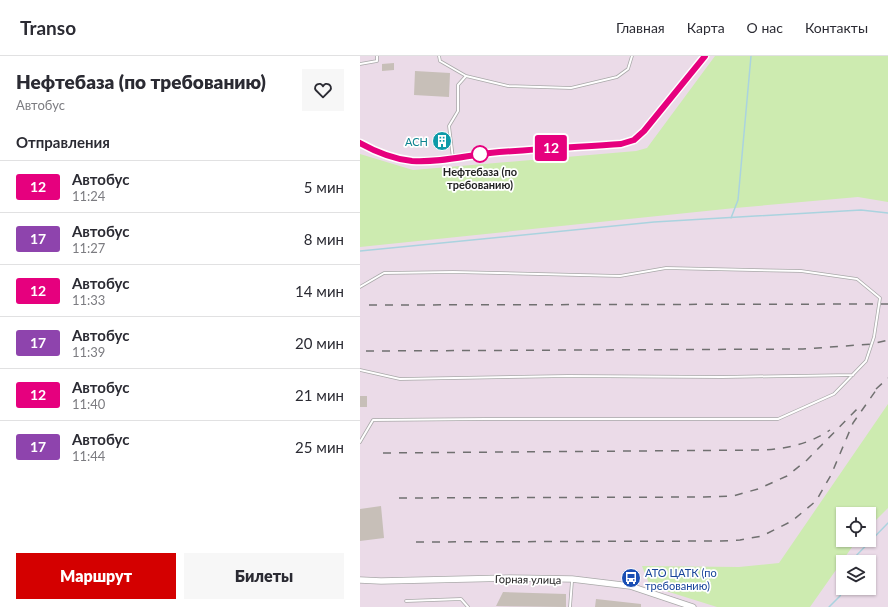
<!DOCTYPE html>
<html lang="ru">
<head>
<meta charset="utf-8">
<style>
  :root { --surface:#fff; --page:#f7f7f7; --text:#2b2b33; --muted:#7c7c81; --line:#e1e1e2; --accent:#d40000 }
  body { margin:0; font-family:Lato,sans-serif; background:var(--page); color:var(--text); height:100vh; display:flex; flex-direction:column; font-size:15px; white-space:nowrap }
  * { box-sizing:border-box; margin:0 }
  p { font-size:13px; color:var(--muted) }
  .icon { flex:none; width:22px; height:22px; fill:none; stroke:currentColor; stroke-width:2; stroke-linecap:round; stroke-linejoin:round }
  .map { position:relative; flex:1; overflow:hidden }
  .side { display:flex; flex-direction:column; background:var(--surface); width:360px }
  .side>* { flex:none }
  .badge { padding:0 8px; border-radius:3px; font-size:14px; line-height:26px }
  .controls { position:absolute; left:476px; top:451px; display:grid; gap:8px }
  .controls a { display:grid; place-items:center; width:40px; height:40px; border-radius:0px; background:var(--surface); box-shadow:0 1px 3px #0004; font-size:20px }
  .map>.badge { position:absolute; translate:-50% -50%; box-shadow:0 0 0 2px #fff }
  h2 { padding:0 16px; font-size:15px; line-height:36px }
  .round { display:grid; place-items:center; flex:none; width:42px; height:42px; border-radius:0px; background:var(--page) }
  .headline { display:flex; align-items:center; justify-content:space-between; height:68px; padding:0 16px }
  h1 { font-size:19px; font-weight:800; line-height:30px }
  .cta { display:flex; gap:8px; margin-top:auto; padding:8px 16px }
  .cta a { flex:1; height:46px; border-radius:0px; background:var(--accent); color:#fff; font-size:16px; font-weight:800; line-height:46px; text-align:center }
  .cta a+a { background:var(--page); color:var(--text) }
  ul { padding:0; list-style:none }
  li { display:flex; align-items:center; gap:12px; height:52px; padding:0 16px; border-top:1px solid var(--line) }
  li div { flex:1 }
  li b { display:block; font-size:15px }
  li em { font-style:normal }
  li .badge { min-width:44px; font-weight:700; text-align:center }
  header { display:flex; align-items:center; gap:24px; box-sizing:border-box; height:56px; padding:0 20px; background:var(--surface); border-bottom:1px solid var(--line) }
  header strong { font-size:19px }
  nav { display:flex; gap:22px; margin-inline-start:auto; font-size:14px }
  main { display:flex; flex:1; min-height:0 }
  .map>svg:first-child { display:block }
  .industrial { fill:#ebdbe8; fill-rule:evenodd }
  .grass { fill:#cdebb0 }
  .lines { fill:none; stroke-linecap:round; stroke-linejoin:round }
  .stream { stroke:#aad3df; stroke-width:1.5 }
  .building { fill:#c7bfb8 }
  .service-casing { stroke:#a9a9a9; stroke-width:3.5 }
  .minor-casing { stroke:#a9a9a9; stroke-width:6 }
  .tertiary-casing { stroke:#a9a9a9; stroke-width:7 }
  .service { stroke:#fff; stroke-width:2 }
  .minor { stroke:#fff; stroke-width:4.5 }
  .tertiary { stroke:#fff; stroke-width:5.5 }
  .rail { stroke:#707070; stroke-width:1.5; stroke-dasharray:8 8; stroke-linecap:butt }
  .line-casing { stroke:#fff; stroke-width:9 }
  .line { stroke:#e6007e; stroke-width:6 }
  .stop-dot { fill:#fff; stroke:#e6007e; stroke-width:2 }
  .labels { text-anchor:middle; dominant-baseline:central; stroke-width:3.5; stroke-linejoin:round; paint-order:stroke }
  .culture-label { font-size:11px; fill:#0d838f; stroke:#fff; text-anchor:end }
  .stop-label { font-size:11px; font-weight:bold; fill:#222; stroke:#fff }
  .transit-label { font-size:11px; fill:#164399; stroke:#fff; text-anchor:start }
  .street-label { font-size:11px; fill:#222; stroke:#fff }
</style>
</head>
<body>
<header>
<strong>Transo</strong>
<nav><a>Главная</a><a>Карта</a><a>О нас</a><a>Контакты</a></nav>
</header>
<main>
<section class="side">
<div class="headline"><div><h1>Нефтебаза (по требованию)</h1><p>Автобус</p></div><a class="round"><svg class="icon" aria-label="heart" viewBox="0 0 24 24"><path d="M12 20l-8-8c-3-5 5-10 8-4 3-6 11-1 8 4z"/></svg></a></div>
<h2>Отправления</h2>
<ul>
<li><span class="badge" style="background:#e6007e;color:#fff">12</span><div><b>Автобус</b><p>11:24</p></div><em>5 мин</em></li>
<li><span class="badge" style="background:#8e44ad;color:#fff">17</span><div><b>Автобус</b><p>11:27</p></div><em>8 мин</em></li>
<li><span class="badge" style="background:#e6007e;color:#fff">12</span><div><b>Автобус</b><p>11:33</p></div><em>14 мин</em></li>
<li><span class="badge" style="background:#8e44ad;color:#fff">17</span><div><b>Автобус</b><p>11:39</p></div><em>20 мин</em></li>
<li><span class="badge" style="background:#e6007e;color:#fff">12</span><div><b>Автобус</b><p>11:40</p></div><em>21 мин</em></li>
<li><span class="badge" style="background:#8e44ad;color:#fff">17</span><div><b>Автобус</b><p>11:44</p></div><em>25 мин</em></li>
</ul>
<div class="cta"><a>Маршрут</a><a>Билеты</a></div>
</section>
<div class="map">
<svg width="528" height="551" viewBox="0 0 528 551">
  <rect width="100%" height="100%" fill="#f2efe9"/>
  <path class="industrial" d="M0,0h528v551h-528zM483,458h26v26h-26zM483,506h26v26h-26z"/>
  <path class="grass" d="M355,0h173v146l-30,-5 -123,11 -375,39v-93l53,16 223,-19 11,-3z
    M528,348v104l-19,19v-13h-26v26h14l-47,67h-93l-67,-21 -8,-20 97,1 40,-4z"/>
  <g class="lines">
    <path class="stream" d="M371,162l7,-18 13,-144
      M0,195l294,-29 207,-12 27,3
      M490,506l38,-39
      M469,551l11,-11 4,-8"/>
  </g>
  <path class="building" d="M34,7v7l-12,1v-7z
    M55,15l35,2 -1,24 -35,-2z
    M79,79h6v12h-6z
    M0,340h7v11h-7z
    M21,450l3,32 -24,3v-32z
    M143,536l63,2v13l-70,-1z
    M236,543l45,5v3h-46z"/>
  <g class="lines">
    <g class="service-casing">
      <path id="service" d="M79,0l1,5 26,15 42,10 63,2 46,-11 11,-8 4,-13
        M0,8l17,-3v-5
        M93,102l-4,-32 9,-15v-26l8,-9
        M0,231l24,-14 69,-1 167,4 46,-8 135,3 56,8 23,19 -6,39 -8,24 -32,33 -56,25h-292l-113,1 -13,22
        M0,314l40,9 168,-3 154,1 131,-2
        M46,545l55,-2 7,8
        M210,551l2,-26"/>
    </g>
    <g class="minor-casing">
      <path id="minor" d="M0,87c16,9 34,16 52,18 25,2 53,-5 78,-8 44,-4 87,-6 131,-9l13,-4 10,-9 61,-75"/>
    </g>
    <g class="tertiary-casing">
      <path id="tertiary" d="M0,524l21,1 130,-3 61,1 58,7 63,21"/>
    </g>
    <use href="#service" class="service"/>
    <use href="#minor" class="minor"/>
    <use href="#tertiary" class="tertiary"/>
    <path class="rail" d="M9,249l519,-1
      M6,295l437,-2 69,-5 16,-4
      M516,333l12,-11
      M23,397l382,-3c24,-2 44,-6 65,-20
      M39,442l305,-1 29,-1 25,-7 29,-13 20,-16 54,-55
      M56,486l305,-1 19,-1 22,-4 30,-15 24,-20 15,-26 22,-52 26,-37"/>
  </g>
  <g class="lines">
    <g class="line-casing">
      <path id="line" d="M0,87c16,9 34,16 52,18 25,2 53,-5 78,-8 44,-4 87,-6 131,-9l13,-4 10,-9 61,-75"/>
    </g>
    <use href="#line" class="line"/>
  </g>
  <defs>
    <g id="building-disc" transform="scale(1)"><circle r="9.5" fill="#0f9aa8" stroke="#fff"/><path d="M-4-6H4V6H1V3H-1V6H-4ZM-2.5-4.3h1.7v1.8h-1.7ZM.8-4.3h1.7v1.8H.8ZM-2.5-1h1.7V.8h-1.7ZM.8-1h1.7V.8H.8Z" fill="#fff"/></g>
    <g id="bus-disc" transform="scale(1)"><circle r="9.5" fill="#1a4fb4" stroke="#fff"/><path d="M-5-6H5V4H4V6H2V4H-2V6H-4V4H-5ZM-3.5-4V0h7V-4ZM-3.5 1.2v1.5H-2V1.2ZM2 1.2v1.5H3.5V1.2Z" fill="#fff"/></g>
  </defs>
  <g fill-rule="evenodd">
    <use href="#building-disc" x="82" y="85"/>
    <use href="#bus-disc" x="271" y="522"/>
  </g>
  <circle class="stop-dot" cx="120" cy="98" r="8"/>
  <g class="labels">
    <g class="culture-label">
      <text x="68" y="85">АСН</text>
    </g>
    <g class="stop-label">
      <text x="120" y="115">Нефтебаза (по<tspan x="120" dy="13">требованию)</tspan></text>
    </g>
    <g class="transit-label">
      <text x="285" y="516">АТО ЦАТК (по<tspan x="285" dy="13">требованию)</tspan></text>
    </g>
    <g class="street-label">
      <text transform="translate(168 523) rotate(1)">Горная улица</text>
    </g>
  </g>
</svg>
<div class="controls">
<a><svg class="icon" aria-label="locate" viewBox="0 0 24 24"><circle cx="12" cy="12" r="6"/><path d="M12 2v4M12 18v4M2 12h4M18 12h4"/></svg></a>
<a><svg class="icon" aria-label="layers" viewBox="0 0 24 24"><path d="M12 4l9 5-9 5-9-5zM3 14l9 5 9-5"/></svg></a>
</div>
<b class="badge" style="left:191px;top:92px;background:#e6007e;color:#fff">12</b>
</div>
</main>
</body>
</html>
